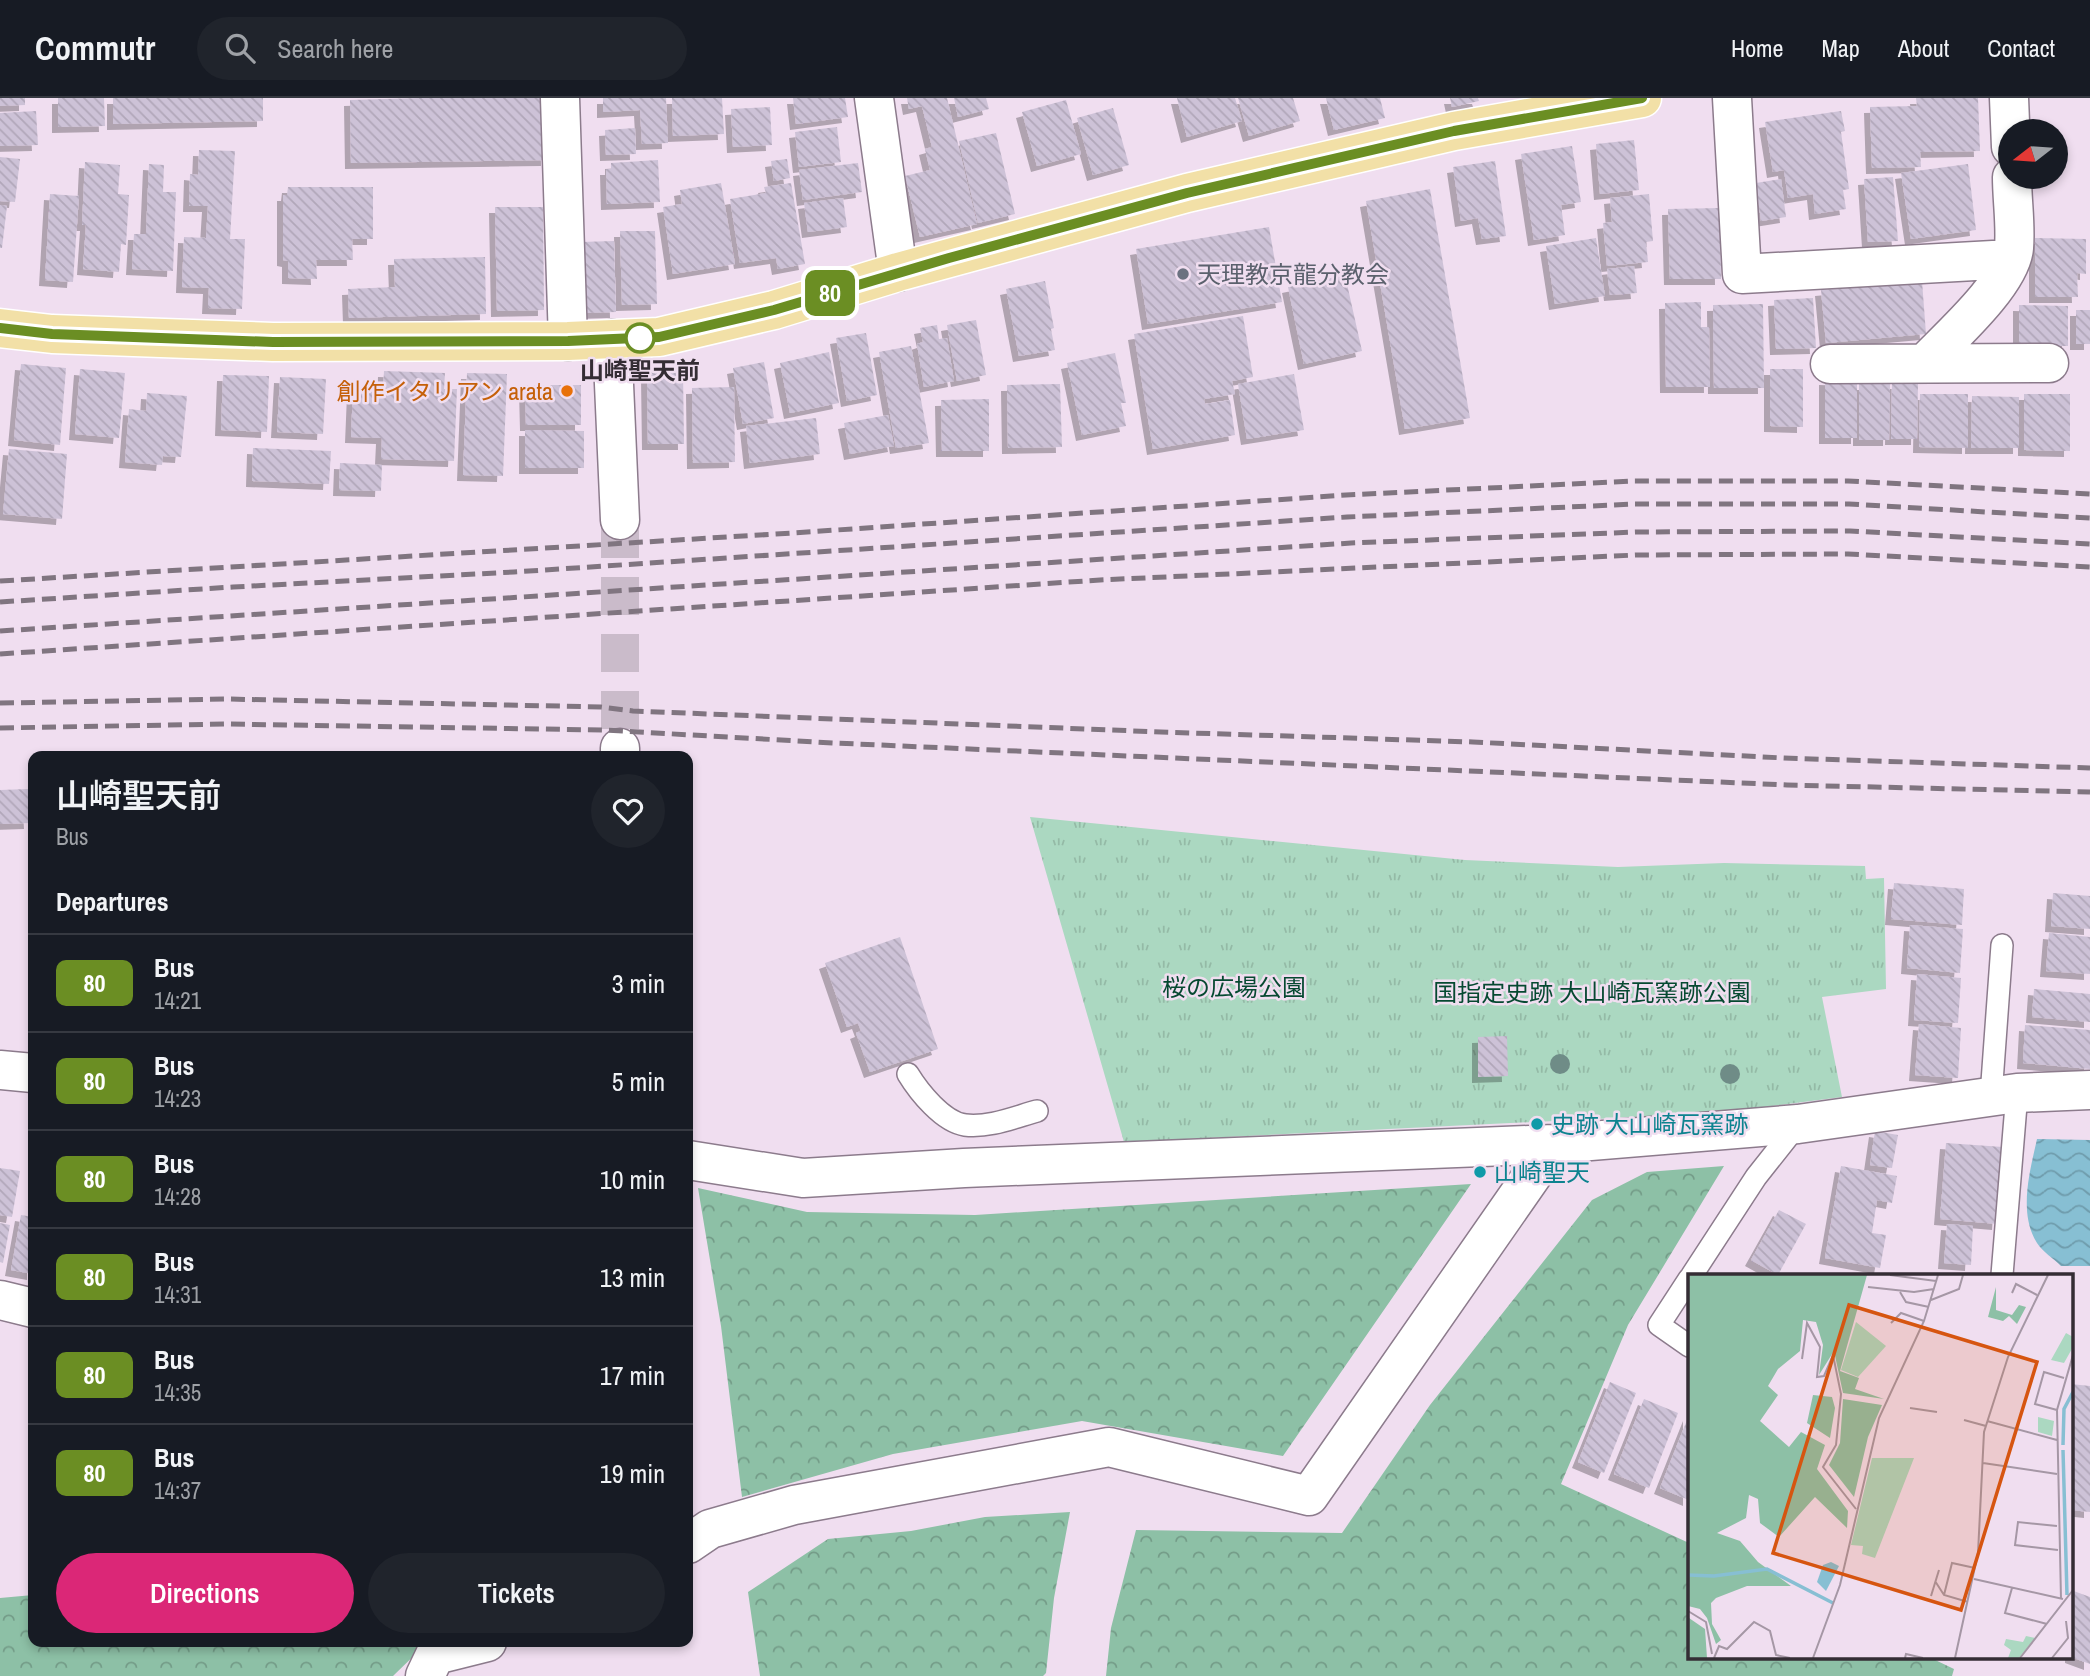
<!DOCTYPE html>
<html lang="en">
<head>
<meta charset="utf-8">
<style>
  :root { --surface:#171b24; --page:#20242c; --text:#f1f3f6; --muted:#9ea1a6; --line:#363941; --accent:#db2777 }
  body { margin:0; font-family:"Archivo Narrow","Noto Sans JP",sans-serif; background:var(--page); color:var(--text); height:100vh; display:flex; flex-direction:column; font-size:26px; white-space:nowrap }
  * { box-sizing:border-box; margin:0 }
  p { font-size:23px; color:var(--muted) }
  .icon { flex:none; width:38px; height:38px; fill:none; stroke:currentColor; stroke-width:2; stroke-linecap:round; stroke-linejoin:round }
  .map { position:relative; flex:1; overflow:hidden }
  .sheet { position:absolute; left:28px; top:653px; width:665px; height:896px; display:flex; flex-direction:column; background:var(--surface); border-radius:14px; box-shadow:0 4px 10px #0003 }
  .sheet>* { flex:none }
  .badge { padding:0 14px; border-radius:10px; font-size:24px; line-height:46px }
  .needle { width:46px; rotate:253deg }
  .controls { position:absolute; left:1998px; top:21px; display:grid; gap:14px }
  .controls a { display:grid; place-items:center; width:70px; height:70px; border-radius:50%; background:var(--surface); box-shadow:0 4px 10px #0003; font-size:35px }
  .map>.badge { position:absolute; translate:-50% -50%; box-shadow:0 0 0 4px #fff }
  h2 { padding:0 28px; font-size:26px; line-height:63px }
  .round { display:grid; place-items:center; flex:none; width:74px; height:74px; border-radius:37px; background:var(--page) }
  .summary { display:flex; align-items:center; justify-content:space-between; height:119px; padding:0 28px }
  h1 { font-size:33px; font-weight:600; line-height:52px }
  .action { display:flex; gap:14px; margin-top:auto; padding:14px 28px }
  .action a { flex:1; height:80px; border-radius:42px; background:var(--accent); color:#fff; font-size:28px; font-weight:600; line-height:80px; text-align:center }
  .action a+a { background:var(--page); color:var(--text) }
  ul { padding:0; list-style:none }
  li { display:flex; align-items:center; gap:21px; height:98px; padding:0 28px; border-top:2px solid var(--line) }
  li div { flex:1 }
  li b { display:block; font-size:26px }
  li em { font-style:normal }
  li .badge { min-width:77px; font-weight:700; text-align:center }
  header { display:flex; align-items:center; gap:42px; box-sizing:border-box; height:98px; padding:0 35px; background:var(--surface); border-bottom:2px solid var(--line) }
  header strong { font-size:33px }
  nav { display:flex; gap:38px; margin-inline-start:auto; font-size:24px }
  .search { width:490px; height:63px; background:var(--page); display:flex; align-items:center; gap:18px; box-sizing:border-box; padding:0 24px; border-radius:38px; color:var(--muted); font-size:26px }
  .map>svg:first-child { display:block }
  .forest { fill:url(#forest-crowns) }
  .park { fill:url(#park-tufts) }
  .water { fill:url(#water-waves) }
  .building { fill:url(#building-back-hatch); filter:url(#shadow) }
  .lines { fill:none; stroke-linecap:round; stroke-linejoin:round }
  .street-tunnel { stroke:#cabbca; stroke-width:38; stroke-dasharray:38 19; stroke-linecap:butt }
  .lane-casing { stroke:#8c7b8c; stroke-width:24 }
  .street-casing { stroke:#8c7b8c; stroke-width:41 }
  .primary-casing { stroke:#fff; stroke-width:41 }
  .lane { stroke:#fff; stroke-width:21 }
  .street { stroke:#fff; stroke-width:38 }
  .primary { stroke:#f2e0a7; stroke-width:38 }
  .rail { stroke:#807580; stroke-width:5; stroke-dasharray:14 7; stroke-linecap:butt }
  .tree { fill:#6f8c87 }
  .line-casing { stroke:#fff; stroke-width:16 }
  .line { stroke:#6b8e23; stroke-width:10 }
  .worship-dot { fill:#6b7280; stroke:#f0def0; stroke-width:2.5 }
  .stop-dot { fill:#fff; stroke:#6b8e23; stroke-width:3.5 }
  .food-dot { fill:#e8710a; stroke:#f0def0; stroke-width:2.5 }
  .culture-dot { fill:#0f9aa8; stroke:#f0def0; stroke-width:2.5 }
  .labels { text-anchor:middle; dominant-baseline:central; stroke-width:5; stroke-linejoin:round; paint-order:stroke }
  .worship-label { font-size:24px; fill:#5b616d; stroke:#f0def0; text-anchor:start }
  .stop-label { font-size:24px; font-weight:bold; fill:#342d34; stroke:#f0def0 }
  .food-label { font-size:24px; fill:#c56008; stroke:#f0def0; text-anchor:end }
  .park-label { font-size:24px; fill:#064931; stroke:#f0def0 }
  .culture-label { font-size:24px; fill:#0d838f; stroke:#f0def0; text-anchor:start }
  .inset-river { fill:none; stroke:#87bfd3; stroke-width:3.5 }
  .inset-road { fill:none; stroke:#a597a5; stroke-width:2 }
  .view { fill:#d65510; fill-opacity:0.15; stroke:#d65510; stroke-width:3.5 }
  .inset-edge { fill:none; stroke:#342d34; stroke-width:3.5 }
</style>
</head>
<body>
<header>
<strong>Commutr</strong>
<div class="search"><svg class="icon" aria-label="search" viewBox="0 0 24 24"><circle cx="10" cy="10" r="6"/><path d="M15 15l6 6"/></svg>Search here</div>
<nav><a>Home</a><a>Map</a><a>About</a><a>Contact</a></nav>
</header>
<div class="map">
<svg width="2090" height="1578" viewBox="0 0 2090 1578">
  <defs>
    <pattern id="forest-crowns" width="20" height="18" patternUnits="userSpaceOnUse" patternTransform="scale(1.75)"><rect width="20" height="18" fill="#8dc0a6"/><path d="M2 6a3 3 0 1 1 6 0M12 15a3 3 0 1 1 6 0" fill="none" stroke="#749c88"/></pattern>
    <pattern id="park-tufts" width="24" height="20" patternUnits="userSpaceOnUse" patternTransform="scale(1.75)"><rect width="24" height="20" fill="#abd8c1"/><path d="M3 7l-1-3M5 7V3M7 7l1-3M15 17l-1-3M17 17v-4M19 17l1-3" fill="none" stroke="#94baa6"/></pattern>
    <pattern id="water-waves" width="16" height="10" patternUnits="userSpaceOnUse" patternTransform="scale(1.75)"><rect width="16" height="10" fill="#87bfd3"/><path d="M0 5q4-4 8 0t8 0" fill="none" stroke="#6f9cac"/></pattern>
    <pattern id="building-back-hatch" width="6" height="6" patternUnits="userSpaceOnUse" patternTransform="scale(1.75)"><rect width="6" height="6" fill="#cdc2d7"/><path d="M-1 5l2 2M0 0l6 6M5-1l2 2" fill="none" stroke="#b1a7b9"/></pattern>
    <filter id="shadow"><feDropShadow dx="-6" dy="6" stdDeviation="0" flood-color="#0004"/></filter>
  </defs>
  <rect width="100%" height="100%" fill="#f0def0"/>
  <path class="forest" d="M1724,1068l-96,159 -67,159 128,59v114h240l25,12 -2,7h-846l5,-48 25,-98 206,3 88,-128 162,-205 55,-28z
    M1471,1086l-188,272 -201,-35 -189,33 -151,43 -21,-171 -23,-138 109,24 168,3z
    M1070,1414l-16,86 -8,75 -3,3h-283l-12,-84 80,-53 83,-8 74,-14z
    M33,1497v47h395l-35,34h-393v-78z"/>
  <path class="park" d="M1030,719l435,43 153,7 106,-4 141,3 1,13 18,-1 2,111 -64,8 20,100 -125,16 -593,29z"/>
  <path class="water" d="M2037,1041l53,1v126h-29c-7,-7 -19,-15 -24,-23 -19,-30 -7,-72 0,-104z"/>
  <path class="building" d="M0,0h25v7l-25,1z
    M58,0h46l1,28 -47,1z
    M113,0h150v23l-150,3z
    M419,0h127l1,62 -196,3 -1,-63z
    M603,0h63l2,45 -26,1 -2,-34 -37,2z
    M672,0h50l2,36 -51,2z
    M793,0h52l3,19 -52,7z
    M907,0h40l30,126 -57,13 -15,-61 25,-6 -5,-21 7,-2 -10,-41 -13,3z
    M954,0h32l3,11 -31,8z
    M1177,0h58l7,23 -55,16z
    M1238,0h55l7,23 -51,15z
    M1326,0h54l5,20 -51,12z
    M1450,0h28l1,3 -27,6z
    M1916,0h62l2,53 -60,1 1,15 -49,1 -2,-61 47,-1z
    M1066,2l15,54 -44,12 -15,-54z
    M770,9l2,38 -39,2 -2,-38z
    M1113,10l16,57 -36,10 -16,-57z
    M36,13l2,34 -38,1v-33z
    M1841,13l4,20 -4,1 8,57 -6,1 3,19 -31,5 -2,-20 -25,4 -4,-28 -11,2 -8,-50z
    M837,29l4,35 -42,5 -4,-35z
    M635,30l1,26 -30,1 -1,-25z
    M996,35l19,81 -37,9 -19,-82z
    M1634,42l5,50 -39,4 -4,-50z
    M1572,48l9,56 -20,3 4,30 -31,5 -13,-86z
    M199,52l36,1 -5,88h15l-3,70 -34,-1 1,-20 -27,-1 2,-50 22,1 2,-32h-19l1,-32 8,1z
    M0,59l20,2 -5,43 -15,-1z
    M787,61l3,19 -16,3 -3,-20z
    M658,62l2,42 -53,2 -1,-35h5v-6z
    M1495,63l11,75 -24,3 -4,-21 -17,3 -8,-54z
    M85,64l35,3 -2,29 11,1 -3,50 -5,-1 -2,28 -36,-3 3,-44h-4z
    M858,65l4,29 -59,8 -4,-30z
    M149,66l15,1 -1,27h13l-3,79 -41,-2 2,-35h12z
    M1968,66l8,66 -65,9 -10,-66z
    M1893,79l5,64 -30,1 -4,-63z
    M1781,81l5,38 -25,4 -5,-38z
    M721,85l14,81 -62,10 -10,-67 19,-3 -2,-14z
    M791,85l14,81 -27,5 -2,-11 -36,5 -10,-64 36,-6 -2,-6z
    M288,89h85v52h-21l1,21h-37l1,19 -29,-1v-17l-5,-1v-65h4z
    M1430,91l40,229 -65,11 -39,-228z
    M50,96l29,2 -6,86 -28,-2z
    M1649,96l4,47 -7,1 2,20 -41,4 -4,-43 9,-1 -2,-24z
    M843,100l4,29 -39,5 -4,-29z
    M0,107l7,1 -5,42h-2z
    M495,109h48l1,103 -47,1z
    M1720,110l1,71h-51l-2,-70z
    M1269,129l13,75 -134,22 -12,-75z
    M620,133h35l2,73 -35,1z
    M1596,140l9,58 -50,8 -9,-58z
    M2035,140l51,1v35l-9,-1 1,24h-43z
    M614,143l2,71 -34,1 -2,-71z
    M485,159l1,57 -137,4 -1,-29 47,-2 -1,-28z
    M1634,168l3,27 -27,2 -3,-26z
    M1345,177l17,76 -58,13 -16,-77z
    M1045,183l9,47 -3,1 4,21 -36,6 -13,-67z
    M1922,183l4,53 -100,9 -5,-53z
    M1813,200l3,50 -40,1 -2,-49z
    M1701,204v25h8l1,60h-44l-1,-84z
    M1763,206l1,84h-50l-1,-83z
    M2019,207l49,1v40h-49z
    M2076,212h14v34h-14z
    M1243,218l10,61 -21,4 3,13 -31,5 1,5 25,-4 5,35 -82,14 -19,-115z
    M976,222l10,55 -29,6 -10,-56z
    M937,227l2,14 8,-1 7,43 -30,6 -7,-43 6,-2 -3,-14z
    M866,235l11,62 -30,6 -11,-63z
    M911,248l18,97 -33,5 -17,-96z
    M829,254l10,51 -49,10 -10,-50z
    M1115,255l11,50h-5l5,23 -44,9 -15,-72z
    M764,264l10,56 -31,6 -10,-56z
    M21,266l45,4 -6,77 -46,-5z
    M80,271l45,4 -6,65 -44,-4z
    M1770,271h33v58l-33,-1z
    M384,273l61,2 -1,16h13l-3,72 -73,-2 1,-21 -31,-1 2,-48 30,1z
    M683,273l1,73h-36l-1,-72z
    M467,275l40,1 -4,102 -40,-1z
    M1294,276l10,56 -57,9 -9,-55z
    M223,277l46,1 -2,56 -46,-2z
    M280,279l46,2 -3,55 -46,-2z
    M1825,281l32,1v58h-32z
    M1892,285h26l-1,56h-26z
    M1060,286l2,63 -54,1 -1,-63z
    M1859,286h31l-1,56h-30z
    M525,287h56v40h-55z
    M734,289l1,75 -42,1 -1,-75z
    M147,295l40,3 -6,61 -18,-1 -1,9 -37,-3 4,-53 17,2z
    M1920,296h48v54l-49,-1z
    M2024,296h46v57l-46,-1z
    M1972,298l47,1v51h-48z
    M989,301v52h-47l-1,-51z
    M888,317l6,31 -44,8 -6,-31z
    M816,320l4,36 -70,9 -4,-37z
    M525,332l59,1v37h-59z
    M253,350l78,3 -2,33 -77,-3z
    M9,351l58,5 -5,65 -59,-5z
    M340,365l42,2 -1,26 -42,-1z
    M28,691l2,34 -30,1v-34z
    M1894,785l70,6 -2,36 -71,-6z
    M2053,795l37,3v33l-39,-3z
    M1910,827l53,4 -3,44 -53,-5z
    M2049,835l41,4v37l-44,-3z
    M900,839l38,112 -68,23 -14,-39 5,-2 -3,-8 -11,4 -22,-64z
    M1917,876l44,4 -3,45 -44,-3z
    M2034,891l56,5v28l-58,-5z
    M1919,926l42,4 -3,50 -43,-3z
    M2025,927l65,5v39l-67,-6z
    M1507,938l1,40 -30,1v-40z
    M1875,1033l23,4 -6,33 -22,-3z
    M1946,1045l57,4 -5,77 -58,-5z
    M1841,1068l56,10 -5,27 -15,-3 -5,33 14,2 -6,33 -55,-10z
    M0,1070l20,3 -8,46 -12,-2z
    M1779,1112l27,14 -28,51 -27,-15z
    M21,1117l12,2v57l-22,-4z
    M0,1125l10,2 -7,38 -3,-1z
    M1947,1126l26,2 -2,39 -27,-2z
    M1610,1284l26,11 -32,80 -26,-11z
    M2071,1286l19,2v126l-19,-2z
    M1644,1301l34,14 -29,75 -35,-14z
    M1689,1317v85l-29,-12z
    M2071,1492l19,7v67l-19,-7z"/>
  <g class="lines">
    <path class="street-tunnel" d="M620,422v228"/>
    <g class="lane-casing">
      <path id="lane" d="M908,976c11,18 35,48 57,51 24,3 50,-8 72,-14
        M1991,998l11,-151
        M1692,1177l64,-98 42,-53
        M2002,1177l15,-182
        M1689,1181l-30,46 30,21"/>
    </g>
    <g class="street-casing">
      <path id="street" d="M560,0l8,243
        M874,0l24,174
        M1732,0l10,176 269,-15
        M2009,0l2,49
        M612,241l8,181
        M1925,265c25,-26 86,-80 89,-115 2,-23 -2,-48 -2,-71
        M1830,266l219,-1
        M620,658v-8
        M0,972l33,3
        M688,1062l115,18 161,-10 590,-24 244,-20 219,-31 73,-3
        M0,1202l33,8
        M688,1446l22,-15 84,-24 315,-58 200,49 245,-352
        M425,1578l10,-21 52,-13"/>
    </g>
    <g class="primary-casing">
      <path id="primary" d="M0,230l52,6 221,8 295,-1 91,-4 115,-27 124,-38 289,-79 267,-62 188,-33"/>
    </g>
    <use href="#lane" class="lane"/>
    <use href="#street" class="street"/>
    <use href="#primary" class="primary"/>
    <path class="rail" d="M0,483l793,-48 553,-38 287,-14h215l242,13
      M0,504l233,-15 281,-15 833,-55 288,-13h214l241,14
      M0,533l1351,-88 286,-11 213,-1 240,13
      M0,556l1100,-74 536,-25 212,-1 242,13
      M0,605l226,-4 375,8 32,4 528,21 312,10 311,16 306,10
      M0,630l224,-4 379,6 231,13 953,42 303,7"/>
  </g>
  <g class="tree">
    <circle cx="1560" cy="966" r="10"/>
    <circle cx="1730" cy="976" r="10"/>
  </g>
  <g class="lines">
    <g class="line-casing">
      <path id="line" d="M0,230l52,6 221,8 295,-1 91,-4 115,-27 175,-52 238,-65 267,-62 188,-33"/>
    </g>
    <use href="#line" class="line"/>
  </g>
  <circle class="worship-dot" cx="1183" cy="176" r="7"/>
  <circle class="stop-dot" cx="640" cy="240" r="14"/>
  <circle class="food-dot" cx="567" cy="293" r="7"/>
  <g class="culture-dot">
    <circle cx="1537" cy="1026" r="7"/>
    <circle cx="1480" cy="1074" r="7"/>
  </g>
  <g class="labels">
    <g class="worship-label">
      <text x="1197" y="176">天理教京龍分教会</text>
    </g>
    <g class="stop-label">
      <text x="640" y="272">山崎聖天前</text>
    </g>
    <g class="food-label">
      <text x="553" y="293">創作イタリアン arata</text>
    </g>
    <g class="park-label">
      <text x="1234" y="889">桜の広場公園</text>
      <text x="1592" y="894">国指定史跡 大山崎瓦窯跡公園</text>
    </g>
    <g class="culture-label">
      <text x="1551" y="1026">史跡 大山崎瓦窯跡</text>
      <text x="1494" y="1074">山崎聖天</text>
    </g>
  </g>
  <g transform="translate(1688 1176)">
    <rect width="385" height="385" fill="#f0def0"/>
    <path d="M378,59l7,4v10l-9,16 -13,-3zM350,143l16,4 -2,15 -14,-4zM338,362l9,2 -16,20h-11l3,-8 -7,-5 2,-6 17,3z" fill="#abd8c1"/>
    <path d="M0,1h179l-27,96 19,7 -4,11 29,10 -41,-6 -9,-42 -15,24 4,-30 -7,-23 -13,-2 -3,31 -22,18 -10,17 10,9 -18,26 29,26 12,-15 24,13 -8,24 31,42 -1,17 -32,-31 -36,40 -19,-14 -2,-24 -9,-4 -3,23 -29,15 23,8 18,21 33,24h-44l-31,12 -5,5 1,21 9,16 -5,4 -9,-26 -7,-9 -12,-3zM308,13v23l16,5 7,-10 7,2 -9,17 -8,-8 -6,5 -15,-4zM125,121l19,2 3,11 -5,30 -23,-15zM155,125l39,6 -14,32 -14,60 -25,-32 11,-22zM1,344l16,11 2,29h-19z" fill="#8dc0a6"/>
    <path d="M168,48l30,24 -28,31 -17,-7z" fill="#abd8c1"/>
    <path d="M184,184h42l-39,100 -13,-4 1,-8 -12,-1z" fill="#abd8c1"/>
    <path d="M143,288l8,4 -13,25 -9,-9 6,-17z" fill="#87bfd3"/>
    <path class="inset-river" d="M375,171l1,-36 9,-17M375,176l4,145M0,301l26,1 53,-7 66,34"/>
    <path class="inset-road" d="M202,1l46,6M180,13l46,5 20,-3M212,18l6,10 23,5M324,19l4,-9 21,11M243,26l28,-11 4,-14M203,49l10,-10 23,8M114,85l5,-36 13,24 -3,30 7,-1 9,-21 8,39 -5,51 -13,22 33,42M222,134l27,4M369,136l-22,-6 9,-32 20,6M276,146l22,6M299,147l70,19M295,189l74,11M369,252l-39,-4 -3,23 43,5M286,305l89,20M247,307l9,14 24,7M324,314l-7,25 42,11M256,321l8,-32 23,5M243,322l8,-26M373,325l-4,-189 16,-55M0,337l18,11 6,32M26,384l5,-12 8,3 27,-27 16,9 6,24 14,3M125,384l27,-73 39,-167 45,-97 14,-46M217,384l1,-4 17,4M267,384l23,-105 6,-121 24,-75 40,-82M332,384l53,-68M364,384l16,-20 -2,-17"/>
    <path class="view" d="M161,31l188,57 -76,248 -188,-57z"/>
    <rect width="385" height="385" class="inset-edge"/>
  </g>
</svg>
<div class="controls">
<a><svg class="needle" viewBox="-14 -14 28 28"><path d="M0-13l5 13h-10z" fill="#e53935"/><path d="M0 13l5-13h-10z" fill="#9ea1a6"/></svg></a>
</div>
<b class="badge" style="left:830px;top:195px;background:#6b8e23;color:#fff">80</b>
<section class="sheet">
<div class="summary"><div><h1>山崎聖天前</h1><p>Bus</p></div><a class="round"><svg class="icon" aria-label="heart" viewBox="0 0 24 24"><path d="M12 20l-8-8c-3-5 5-10 8-4 3-6 11-1 8 4z"/></svg></a></div>
<h2>Departures</h2>
<ul>
<li><span class="badge" style="background:#6b8e23;color:#fff">80</span><div><b>Bus</b><p>14:21</p></div><em>3 min</em></li>
<li><span class="badge" style="background:#6b8e23;color:#fff">80</span><div><b>Bus</b><p>14:23</p></div><em>5 min</em></li>
<li><span class="badge" style="background:#6b8e23;color:#fff">80</span><div><b>Bus</b><p>14:28</p></div><em>10 min</em></li>
<li><span class="badge" style="background:#6b8e23;color:#fff">80</span><div><b>Bus</b><p>14:31</p></div><em>13 min</em></li>
<li><span class="badge" style="background:#6b8e23;color:#fff">80</span><div><b>Bus</b><p>14:35</p></div><em>17 min</em></li>
<li><span class="badge" style="background:#6b8e23;color:#fff">80</span><div><b>Bus</b><p>14:37</p></div><em>19 min</em></li>
</ul>
<div class="action"><a>Directions</a><a>Tickets</a></div>
</section>
</div>
</body>
</html>
